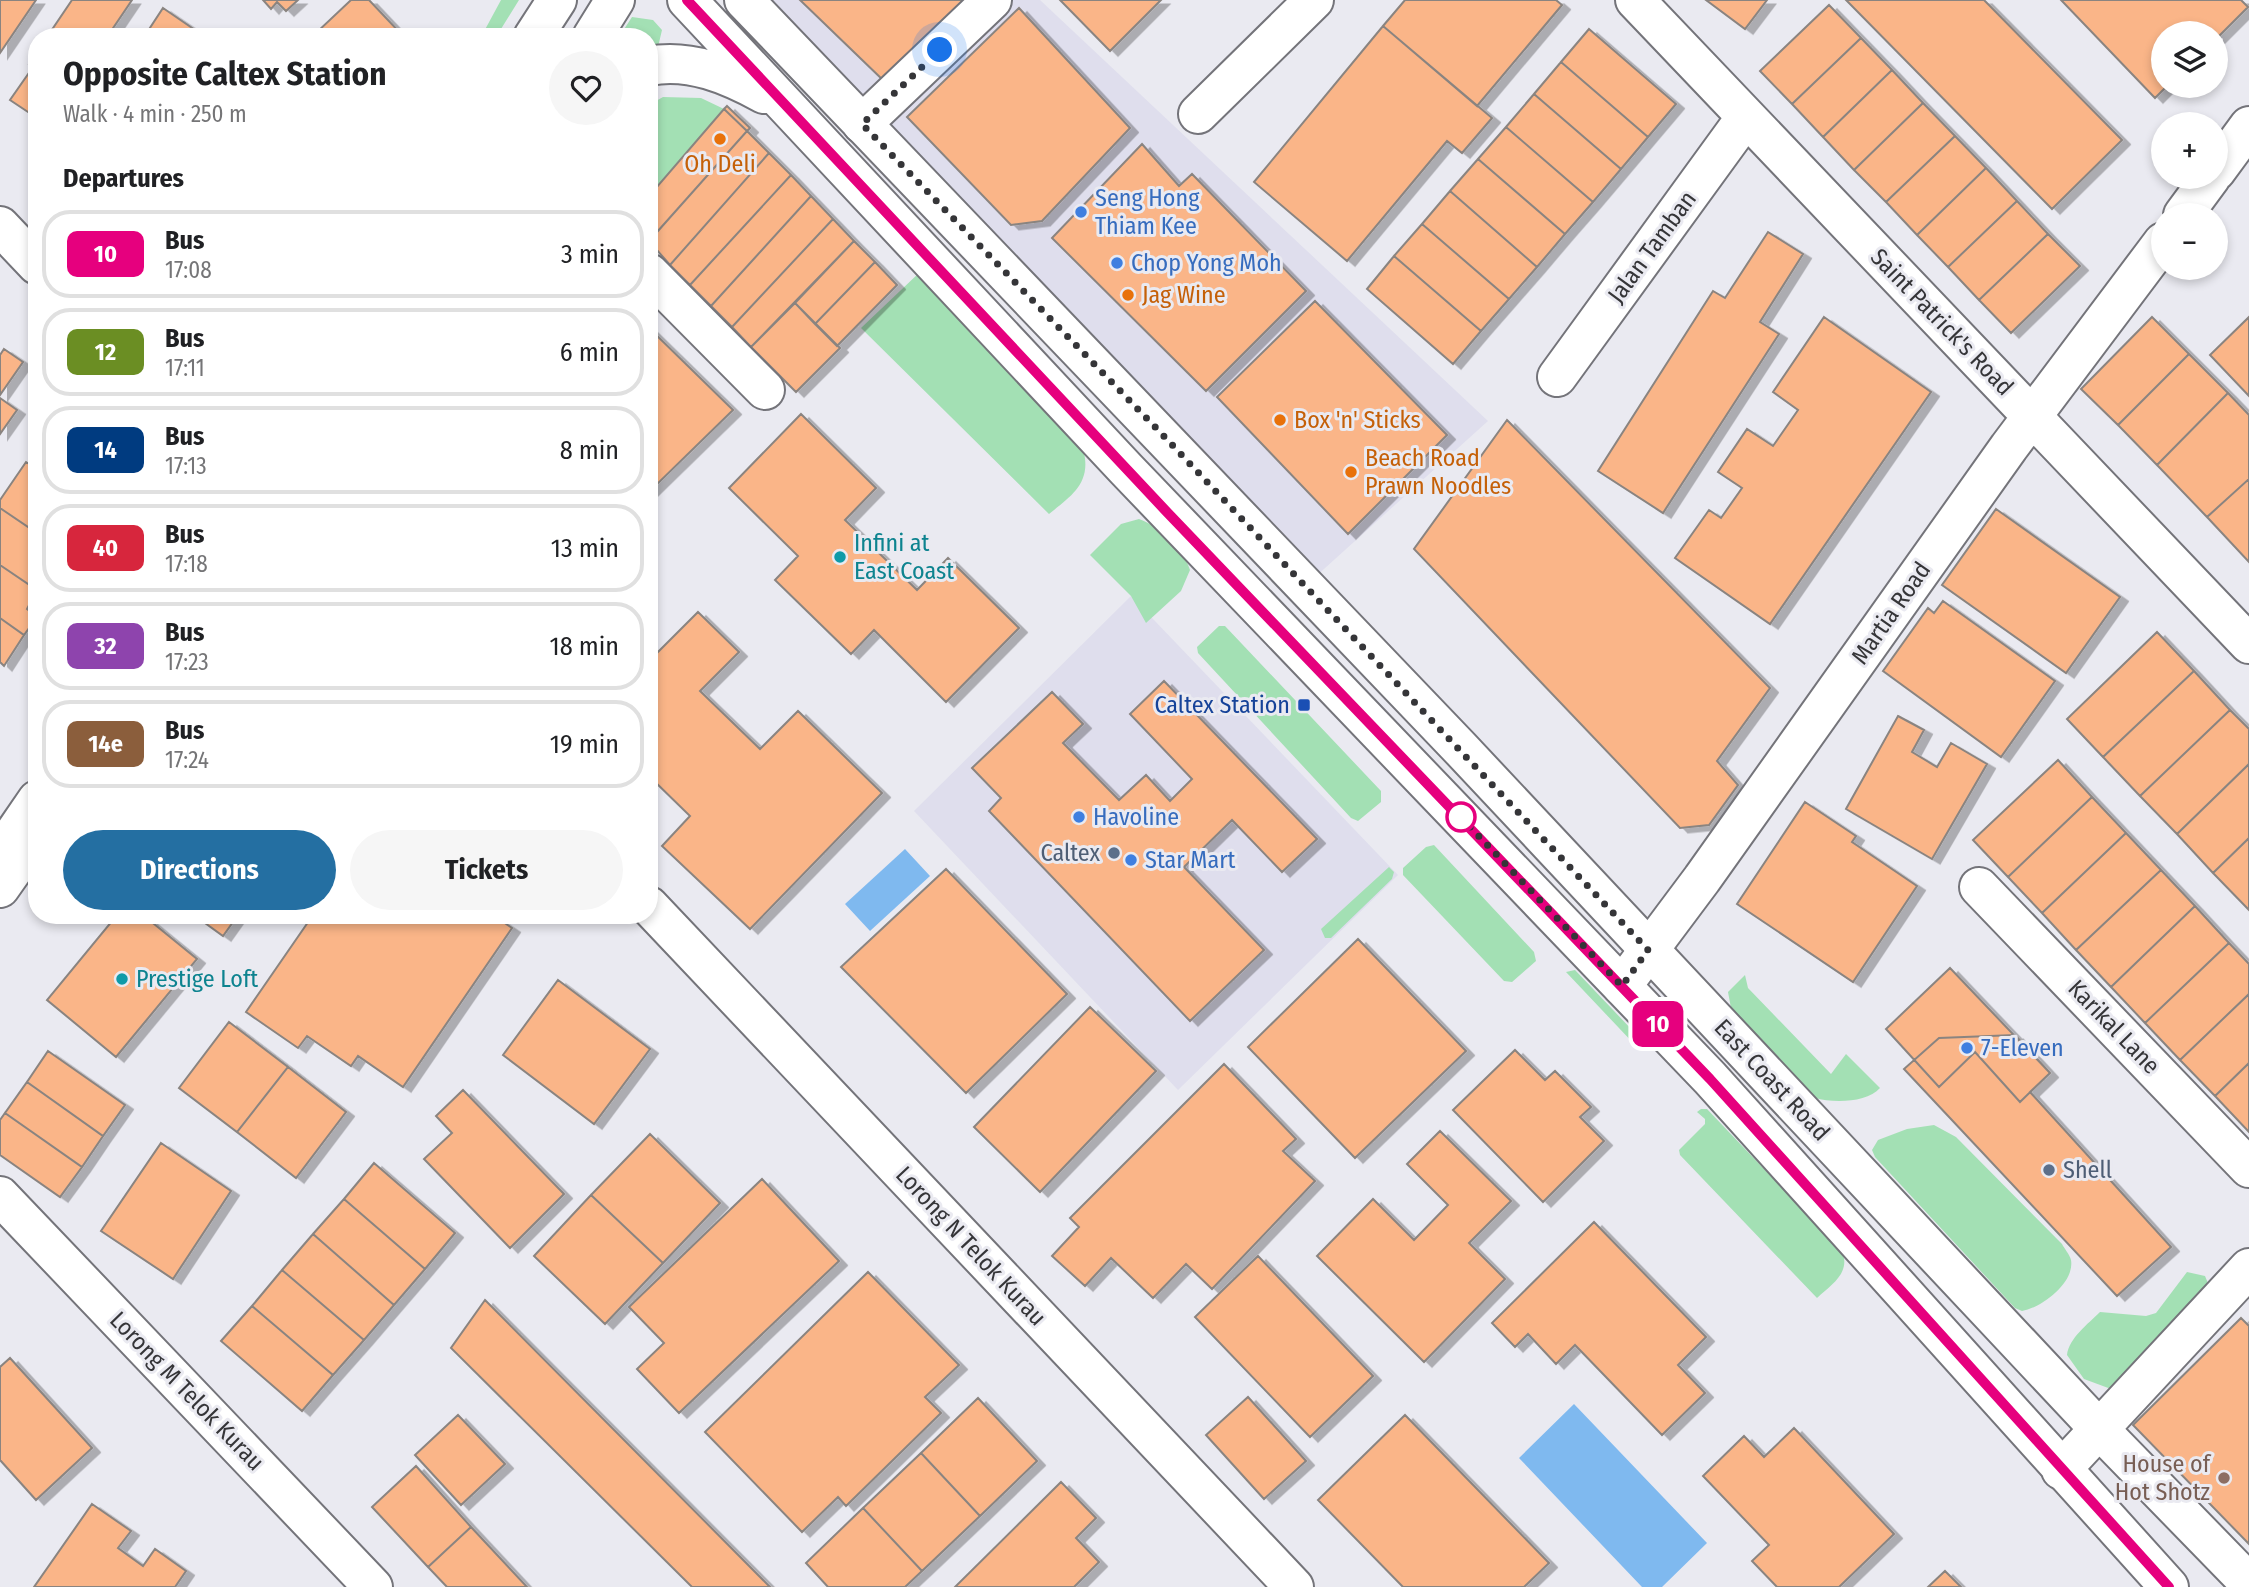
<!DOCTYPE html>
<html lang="en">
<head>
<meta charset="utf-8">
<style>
  :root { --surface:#fff; --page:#f6f6f6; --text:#202124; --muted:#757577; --line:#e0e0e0; --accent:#246fa2 }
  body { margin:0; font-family:"Fira Sans Condensed",sans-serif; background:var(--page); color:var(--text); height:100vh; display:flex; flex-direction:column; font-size:26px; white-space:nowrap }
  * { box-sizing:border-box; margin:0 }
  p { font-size:23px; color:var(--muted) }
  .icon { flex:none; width:38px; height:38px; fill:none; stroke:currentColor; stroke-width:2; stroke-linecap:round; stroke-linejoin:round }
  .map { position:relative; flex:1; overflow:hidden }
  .sheet { position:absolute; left:28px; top:28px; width:630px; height:896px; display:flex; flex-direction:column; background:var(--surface); border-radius:28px; box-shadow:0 4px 10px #0003 }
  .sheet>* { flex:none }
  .badge { padding:0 14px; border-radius:10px; font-size:24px; line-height:46px }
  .tools { position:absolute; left:2151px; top:21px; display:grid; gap:14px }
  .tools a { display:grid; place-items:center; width:77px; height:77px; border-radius:50%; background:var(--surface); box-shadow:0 4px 10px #0003; font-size:35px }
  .you { position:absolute; width:35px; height:35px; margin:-18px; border:5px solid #fff; border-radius:50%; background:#1a73e8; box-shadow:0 0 0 10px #1a73e833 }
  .map>.badge { position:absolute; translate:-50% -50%; box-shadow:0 0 0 4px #fff }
  h2 { padding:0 35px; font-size:26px; line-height:63px }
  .round { display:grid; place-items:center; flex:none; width:74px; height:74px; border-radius:37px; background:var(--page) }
  .headline { display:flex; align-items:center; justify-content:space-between; height:119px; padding:0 35px }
  h1 { font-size:33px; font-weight:700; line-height:52px }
  .primary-button { display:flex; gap:14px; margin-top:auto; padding:14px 35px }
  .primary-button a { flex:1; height:80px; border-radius:42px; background:var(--accent); color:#fff; font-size:28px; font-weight:700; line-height:80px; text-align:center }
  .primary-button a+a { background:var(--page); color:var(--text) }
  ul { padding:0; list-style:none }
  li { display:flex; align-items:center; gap:21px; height:88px; margin:0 14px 10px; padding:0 21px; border:4px solid var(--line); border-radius:28px }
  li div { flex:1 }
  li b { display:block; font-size:26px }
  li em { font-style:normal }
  li .badge { min-width:77px; font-weight:700; text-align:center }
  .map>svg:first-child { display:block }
  .built { fill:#dfdeed }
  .green { fill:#a3e0b4 }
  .water { fill:#7fb9ef }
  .building { fill:#fab588; stroke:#8a8480; stroke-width:2; filter:url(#shadow) }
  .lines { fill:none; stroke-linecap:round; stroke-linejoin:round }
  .minor-casing { stroke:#74747a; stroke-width:42 }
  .major-casing { stroke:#74747a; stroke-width:42 }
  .minor { stroke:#fff; stroke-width:38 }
  .major { stroke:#fff; stroke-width:38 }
  .line-casing { stroke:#fff; stroke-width:16 }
  .line { stroke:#e6007e; stroke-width:10 }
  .walk { stroke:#353538; stroke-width:7; stroke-dasharray:0 12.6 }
  .food-dot { fill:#e8710a; stroke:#eaeaf1; stroke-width:2.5 }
  .shop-dot { fill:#3f7fe0; stroke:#eaeaf1; stroke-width:2.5 }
  .culture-dot { fill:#0f9aa8; stroke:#eaeaf1; stroke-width:2.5 }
  .transit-dot { fill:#1a4fb4; stroke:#eaeaf1; stroke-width:2.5 }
  .stop-dot { fill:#fff; stroke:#e6007e; stroke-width:3.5 }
  .service-dot { fill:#5c6f8a; stroke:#eaeaf1; stroke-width:2.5 }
  .education-dot { fill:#8d6e63; stroke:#eaeaf1; stroke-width:2.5 }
  .labels { text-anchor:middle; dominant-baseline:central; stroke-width:6; stroke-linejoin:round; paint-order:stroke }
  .food-label { font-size:24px; fill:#c56008; stroke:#eaeaf1; text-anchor:start }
  .shop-label { font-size:24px; fill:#366cbe; stroke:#eaeaf1; text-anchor:start }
  .street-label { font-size:24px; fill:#353538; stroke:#eaeaf1 }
  .culture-label { font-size:24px; fill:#0d838f; stroke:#eaeaf1; text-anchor:start }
  .transit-label { font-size:24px; fill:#164399; stroke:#eaeaf1; text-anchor:end }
  .service-label { font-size:24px; fill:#4e5e75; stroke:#eaeaf1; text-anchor:end }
  .education-label { font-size:24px; fill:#785e54; stroke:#eaeaf1; text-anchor:end }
</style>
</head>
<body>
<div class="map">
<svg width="2249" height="1587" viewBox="0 0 2249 1587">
  <defs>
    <filter id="shadow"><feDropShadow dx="8" dy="4.5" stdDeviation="0" flood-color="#0004"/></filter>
  </defs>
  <rect width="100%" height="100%" fill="#eaeaf1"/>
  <path class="built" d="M766,0h274l448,421 -174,157z
    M1131,596l267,279 -220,215 -264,-279z"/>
  <path class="green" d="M501,0h18l-23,37h-15z
    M632,17l21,3 9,10 -4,17 -9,2v-12h-30z
    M663,97l38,1 23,11 -75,87v-91z
    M920,272l164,181c7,31 -14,44 -35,61l-188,-186z
    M1139,519c23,9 43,27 51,51l-9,21 -35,32 -15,-27 -41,-41 31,-31z
    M1219,626h6l156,165v11l-23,19 -7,-3 -153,-165 -1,-6z
    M1434,845l100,107 2,9 -24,21 -8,-1 -101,-106v-7l23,-21z
    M1389,867l5,5 -2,7 -61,59h-6l-4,-9z
    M1575,970l59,62 2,14 -70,-74z
    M1745,975l3,13 83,86 15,-20 34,34c-13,15 -47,15 -65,10l-84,-90 -3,-16z
    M1701,1109h6l135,142c9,22 -10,33 -25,47l-137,-143 -1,-5 26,-26v-5l-8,-7z
    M1934,1125l22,12 106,107c2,4 8,11 9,16 4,23 -30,48 -49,51l-7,-3 -140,-151 -3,-7 6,-10 29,-11z
    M2187,1272l18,4 5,12 -99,101 -27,-10 -17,-24c2,-17 21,-31 33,-43l46,4 10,-3z"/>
  <path class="water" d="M905,849l25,27 -60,55 -25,-27z
    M1574,1404l133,139 -45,44h-20l-123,-129z"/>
  <path class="building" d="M0,0h36l-36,53z
    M72,0h60l-25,37h-60z
    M263,0h35l-12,11 -9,-9 -6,7z
    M351,0h18l35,37h-83l-4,-5z
    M800,0h164l-79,82z
    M1060,0h101l-51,51z
    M1405,0h151l6,5 -85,101 -94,-80z
    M1706,0h61l-22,29z
    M1846,0h138l138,140 -70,69z
    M2061,0h180l7,7 -32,32v-6h-53v53h4l-12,12z
    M1829,5l32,33 -69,66 -32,-33z
    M163,8l32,22 -5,7h-46z
    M1019,8l111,120 -88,93 -31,4 -104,-108z
    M1383,26l109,92 -30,35 -15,-12 -100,120 -93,-79z
    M1589,29l87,75 -28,33 -87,-75z
    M1861,38l31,32 -69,67 -31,-33z
    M37,53v65l-27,-18 23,-33 -4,-3z
    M1561,62l87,75 -27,32 -87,-75z
    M1892,70l31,33 -69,67 -31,-33z
    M1534,94l87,75 -28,33 -87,-75z
    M1923,103l32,33 -69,66 -32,-32z
    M727,106l23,22 -3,3 -23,-22z
    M724,109l23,22 -98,110v-45z
    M1506,127l87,75 -28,32 -87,-75z
    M747,131l22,22 -99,112 -21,-24z
    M1955,136l31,32 -69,67 -31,-33z
    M1142,144l37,42 13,-12 114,117 -100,100 -154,-153z
    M769,153l22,22 -101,110 -20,-20z
    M1478,159l87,75 -28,33 -87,-76z
    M1986,168l31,33 -69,66 -31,-32z
    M791,175l20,21 -100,110 -21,-21z
    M1450,191l87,76 -28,32 -87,-75z
    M811,196l22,23 -101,108 -21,-21z
    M2017,201l31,33 -69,66 -31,-33z
    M833,219l21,22 -103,106 -19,-20z
    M1422,224l87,75 -28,32 -87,-75z
    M1768,232l35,22 -43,68 19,12 -116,179 -65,-42 115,-180 12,7z
    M2048,234l32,32 -69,67 -32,-33z
    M854,241l21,21 -60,62 -20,-21z
    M1394,256l87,75 -28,33 -86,-75z
    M875,262l22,23 -60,61 -22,-22z
    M1315,301l132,134 -99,99 -131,-137z
    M795,303l45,45 -44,44 -45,-45z
    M1824,317l107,75 -161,232 -95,-66 34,-48 12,8 21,-30 -24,-16 29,-43 26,17 25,-36 -25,-18z
    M2152,317l37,37 -71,71 -37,-36z
    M2249,317v79l-39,-41z
    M649,328l84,82 -84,82z
    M4,349l19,13 -23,33v-40z
    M2189,354l39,39 -71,72 -39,-40z
    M2228,393l21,22v64l-42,38 -50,-52z
    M0,398l17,12 -17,24z
    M801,414l75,74 -31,32 72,70 31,-32 71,70 -73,74 -72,-72 -23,24 -76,-74 23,-24 -69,-68z
    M1507,420l263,268 -53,73 21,24 -29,40 -29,3 -266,-279z
    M26,462l11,7v64l-37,-25v-8z
    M2249,479v83l-42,-45z
    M0,508l37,25v57l-37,-25z
    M1996,509l124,88 -54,76 -124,-88z
    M0,565l37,25 -10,19 10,8 -13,18 -24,-17z
    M1943,601l112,80 -54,76 -118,-86 45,-63 6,5z
    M698,612l41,40 -39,39 60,58 38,-38 84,82 -132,136 -88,-83 28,-30 -41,-40v-115z
    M0,618l24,17 -20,31 -4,-4z
    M2157,632l37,39 -91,86 -36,-38z
    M2194,671l36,39 -90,86 -37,-39z
    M1164,681l153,158 -35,33 -50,-52 -48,47 80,83 -74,71 -201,-210 12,-13 -29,-30 80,-76 31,32 -20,19 56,57 27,-25 24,26 22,-22 -62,-65z
    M2230,710l19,19v35l-72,70 -37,-38z
    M1898,716l26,14 -12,22 25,15 14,-24 36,21 -55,95 -86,-50z
    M2058,760l34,37 -84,80 -35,-37z
    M2249,764v74l-36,35 -36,-39z
    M2092,797l34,36 -84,80 -34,-36z
    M1805,802l51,34 -4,6 65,44 -64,96 -116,-78z
    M2126,833l35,37 -85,80 -34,-37z
    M2249,838v72l-36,-37z
    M946,869l121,125 -101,99 -125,-126z
    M2161,870l34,36 -84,81 -35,-37z
    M2195,906l34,37 -84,80 -34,-36z
    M117,915h26l54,44 -81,98 -69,-57z
    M194,915h44l-15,21z
    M313,915h180l19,13 -109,159 -45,-31 -7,10 -44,-30 -9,12 -52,-36z
    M1358,939l108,112 -111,107 -107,-111z
    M2229,943l20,21v30l-69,66 -35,-37z
    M1950,968l100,105 -30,29 -45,-50 -36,35 -53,-58z
    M558,980l92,69 -56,75 -91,-69z
    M2249,994v69l-34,33 -35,-36z
    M1090,1007l66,64 -116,121 -66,-65z
    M229,1022l59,45 -51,65 -58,-44z
    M2015,1035l35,38 -20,19 141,155 -54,49 -213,-227 35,-31z
    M1515,1050l30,30 10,-9 36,36 -11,10 24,24 -61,61 -90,-92z
    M48,1051l77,54 -22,31 -76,-54z
    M2249,1063v69l-34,-36z
    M1224,1064l72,75 -13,12 32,30 -103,108 -26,-25 -33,34 -42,-40 -26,28 -33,-30 27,-29 -9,-9z
    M288,1067l58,45 -50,66 -59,-46z
    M27,1082l76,54 -21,31 -77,-54z
    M463,1090l101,104 -54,54 -86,-89 28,-26 -16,-17z
    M5,1113l77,54 -22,30 -60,-42v-35z
    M1440,1131l71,70 -42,42 36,36 -81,83 -107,-106 56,-57 41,41 34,-35 -41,-41z
    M650,1134l70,69 -57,60 -72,-68z
    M161,1143l70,48 -58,88 -72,-48z
    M374,1163l81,70 -30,36 -81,-70z
    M762,1179l77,82 -160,152 -42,-44 27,-26 -35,-36z
    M591,1195l72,68 -58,61 -71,-68z
    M344,1199l81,70 -31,36 -81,-71z
    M1594,1222l112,115 -28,28 27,28 -43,42 -87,-90 -19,19 -28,-30 -13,13 -23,-24z
    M313,1234l81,71 -30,35 -82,-70z
    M1258,1256l115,120 -63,61 -115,-120z
    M282,1270l82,70 -31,35 -81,-69z
    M868,1272l91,93 -34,32 16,16 -95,93 -8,-9 -36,35 -97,-100z
    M485,1300l285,287h-78l-241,-239z
    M252,1306l81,69 -31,36 -81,-70z
    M2241,1318l8,8v218l-116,-119z
    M10,1358l82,90 -56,52 -36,-40v-93z
    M1248,1397l58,64 -42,38 -58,-64z
    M978,1398l59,63 -57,55 -59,-63z
    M458,1415l47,49 -44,41 -46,-50z
    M1405,1415l144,148 -25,24h-121l-85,-87z
    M1794,1428l100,106 -55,53h-62l-25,-26 17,-16 -66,-69 41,-40 20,21z
    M921,1453l59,63 -58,55 -59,-63z
    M416,1466l55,61 -43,40 -56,-60z
    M1061,1482l35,36 -20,20 23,24 -25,25h-119z
    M92,1504l39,27 -13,17 25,18 12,-17 31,22 -11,16h-141z
    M863,1508l59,63 -17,16h-77l-22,-24z
    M471,1527l56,60h-80l-19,-20z
    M1945,1571l16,16h-33z"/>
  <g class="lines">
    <g class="minor-casing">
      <path id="minor" d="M1635,0l614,644
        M533,37l24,-37
        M592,37l23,-37
        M1198,114l116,-114
        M862,124l130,-124
        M2216,171l33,-45
        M2183,215l28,-38
        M0,226l37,39
        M649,273l116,117
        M1557,377l189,-260
        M0,854l37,-54
        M1979,887l270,281
        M0,888l36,-51
        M649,906l645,681
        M1622,986l80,-107 307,-432 154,-205
        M0,1196l373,391
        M2061,1470l188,-202"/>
    </g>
    <g class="major-casing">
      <path id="major" d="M687,0l439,469 584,609 459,509
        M744,0l716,748 640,682 149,153
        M649,66c41,-8 80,9 115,28"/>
    </g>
    <use href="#minor" class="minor"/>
    <use href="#major" class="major"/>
  </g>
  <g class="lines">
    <g class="line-casing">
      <path id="line" d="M687,0l478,510 545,569 459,508"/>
    </g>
    <use href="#line" class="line"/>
    <path class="walk" d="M940,50l-78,74 298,308 488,518 -26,36 -170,-178 9,9"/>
  </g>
  <g class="food-dot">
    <circle cx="720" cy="139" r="7"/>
    <circle cx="1128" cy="295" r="7"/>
    <circle cx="1280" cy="420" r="7"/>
    <circle cx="1351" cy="472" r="7"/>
  </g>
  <g class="shop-dot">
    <circle cx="1081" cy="212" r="7"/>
    <circle cx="1117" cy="263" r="7"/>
    <circle cx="1079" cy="817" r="7"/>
    <circle cx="1131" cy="860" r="7"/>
    <circle cx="1967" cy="1048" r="7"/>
  </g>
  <g class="culture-dot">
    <circle cx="840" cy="557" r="7"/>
    <circle cx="122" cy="979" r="7"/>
  </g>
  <rect class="transit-dot" x="1297" y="698" width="14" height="14" rx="3.5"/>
  <circle class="stop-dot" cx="1461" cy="817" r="14"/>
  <g class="service-dot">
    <circle cx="1114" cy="853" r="7"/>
    <circle cx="2049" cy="1170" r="7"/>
  </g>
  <circle class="education-dot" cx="2224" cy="1478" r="7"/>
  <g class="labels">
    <g class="food-label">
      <text x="720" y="164" text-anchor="middle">Oh Deli</text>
      <text x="1142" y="295">Jag Wine</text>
      <text x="1294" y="420">Box 'n' Sticks</text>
      <text x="1365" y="458">Beach Road<tspan x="1365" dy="28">Prawn Noodles</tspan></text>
    </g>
    <g class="shop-label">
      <text x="1095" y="198">Seng Hong<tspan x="1095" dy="28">Thiam Kee</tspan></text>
      <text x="1131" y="263">Chop Yong Moh</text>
      <text x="1093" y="817">Havoline</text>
      <text x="1145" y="860">Star Mart</text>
      <text x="1981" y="1048">7-Eleven</text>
    </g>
    <g class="street-label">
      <text transform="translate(1652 247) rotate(-54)">Jalan Tamban</text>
      <text transform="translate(1942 322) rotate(46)">Saint Patrick's Road</text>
      <text transform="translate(1891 613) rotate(-55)">Martia Road</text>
      <text transform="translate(2114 1027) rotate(46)">Karikal Lane</text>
      <text transform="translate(1772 1080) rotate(47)">East Coast Road</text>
      <text transform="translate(971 1246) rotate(47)">Lorong N Telok Kurau</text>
      <text transform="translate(187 1391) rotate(46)">Lorong M Telok Kurau</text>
    </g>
    <g class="culture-label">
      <text x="854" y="543">Infini at<tspan x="854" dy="28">East Coast</tspan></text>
      <text x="136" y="979">Prestige Loft</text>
    </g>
    <g class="transit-label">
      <text x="1290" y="705">Caltex Station</text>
    </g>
    <g class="service-label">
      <text x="1100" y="853">Caltex</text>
      <text x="2063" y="1170" text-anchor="start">Shell</text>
    </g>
    <g class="education-label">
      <text x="2210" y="1464">House of<tspan x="2210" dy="28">Hot Shotz</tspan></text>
    </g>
  </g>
</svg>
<div class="tools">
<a><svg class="icon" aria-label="layers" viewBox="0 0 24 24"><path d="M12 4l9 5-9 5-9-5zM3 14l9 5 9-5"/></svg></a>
<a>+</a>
<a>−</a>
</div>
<div class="you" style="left:940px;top:50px"></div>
<b class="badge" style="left:1658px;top:1024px;background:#e6007e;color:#fff">10</b>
<section class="sheet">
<div class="headline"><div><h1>Opposite Caltex Station</h1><p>Walk · 4 min · 250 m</p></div><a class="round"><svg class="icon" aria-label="heart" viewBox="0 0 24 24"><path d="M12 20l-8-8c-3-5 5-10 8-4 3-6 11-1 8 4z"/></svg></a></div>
<h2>Departures</h2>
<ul>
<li><span class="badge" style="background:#e6007e;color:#fff">10</span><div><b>Bus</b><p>17:08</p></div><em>3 min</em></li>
<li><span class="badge" style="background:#6b8e23;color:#fff">12</span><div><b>Bus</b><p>17:11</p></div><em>6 min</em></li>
<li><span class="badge" style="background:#003b80;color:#fff">14</span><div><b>Bus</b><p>17:13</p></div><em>8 min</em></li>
<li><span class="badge" style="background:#d7263d;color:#fff">40</span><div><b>Bus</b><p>17:18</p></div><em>13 min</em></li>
<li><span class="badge" style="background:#8e44ad;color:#fff">32</span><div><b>Bus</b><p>17:23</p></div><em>18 min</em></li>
<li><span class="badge" style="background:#8b5e3c;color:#fff">14e</span><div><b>Bus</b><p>17:24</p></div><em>19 min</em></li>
</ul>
<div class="primary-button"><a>Directions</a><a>Tickets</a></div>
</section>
</div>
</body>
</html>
